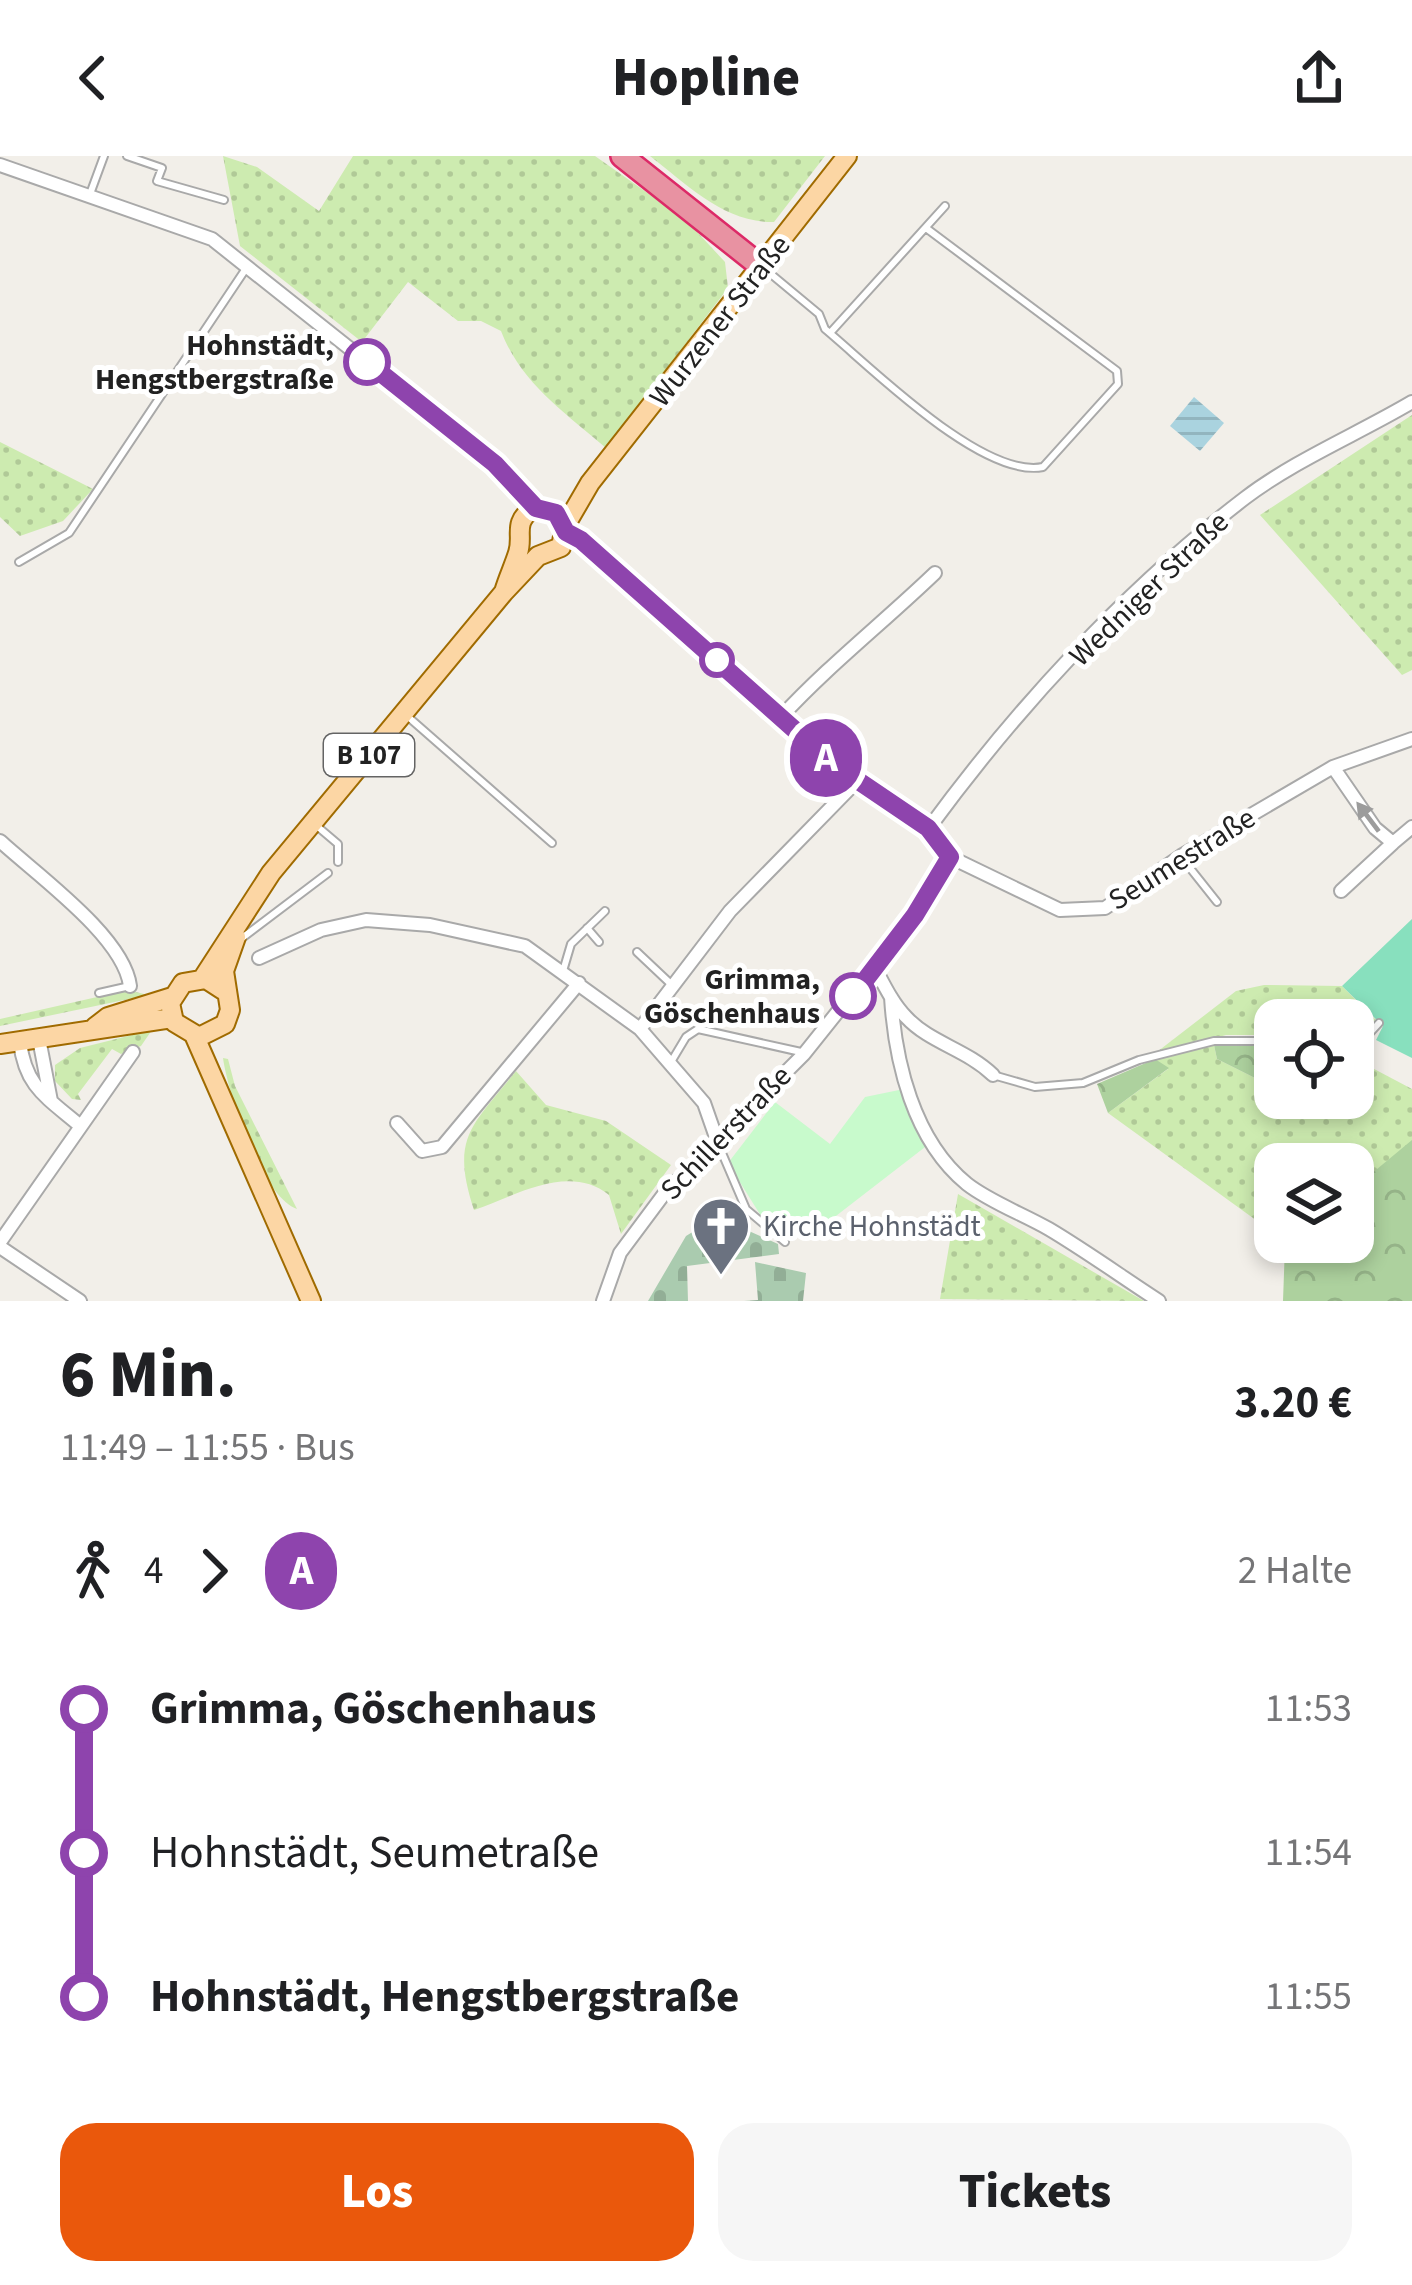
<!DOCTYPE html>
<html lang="de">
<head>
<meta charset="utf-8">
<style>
  :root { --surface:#fff; --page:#f6f6f6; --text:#202124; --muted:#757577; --accent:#ea580c }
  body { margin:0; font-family:"Source Sans 3",sans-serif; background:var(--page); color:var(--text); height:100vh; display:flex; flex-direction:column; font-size:45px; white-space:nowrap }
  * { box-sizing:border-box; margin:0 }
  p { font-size:39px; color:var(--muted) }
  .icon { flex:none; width:66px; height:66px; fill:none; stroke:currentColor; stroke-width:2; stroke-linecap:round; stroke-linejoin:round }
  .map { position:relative; height:1145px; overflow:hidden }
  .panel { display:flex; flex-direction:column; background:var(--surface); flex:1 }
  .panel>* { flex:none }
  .badge { padding:0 24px; border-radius:39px; font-size:42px; line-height:78px }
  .buttons { position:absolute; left:1254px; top:843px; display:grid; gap:24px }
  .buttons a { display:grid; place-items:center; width:120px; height:120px; border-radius:24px; background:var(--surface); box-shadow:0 6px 18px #0003; font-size:60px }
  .map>.badge { position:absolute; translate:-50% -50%; box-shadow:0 0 0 6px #fff }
  .legs { display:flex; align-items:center; gap:18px; height:132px; padding:0 60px; font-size:39px }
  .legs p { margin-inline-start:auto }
  .summary { display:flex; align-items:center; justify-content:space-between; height:204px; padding:0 60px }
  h1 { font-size:66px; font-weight:800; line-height:90px }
  .button { display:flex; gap:24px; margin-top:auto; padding:24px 60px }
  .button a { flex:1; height:138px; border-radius:36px; background:var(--accent); color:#fff; font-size:48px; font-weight:800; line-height:138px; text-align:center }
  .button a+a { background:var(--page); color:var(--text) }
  ul { padding:0 60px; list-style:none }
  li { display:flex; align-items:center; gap:42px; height:144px; font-size:45px }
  li i { display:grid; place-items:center; width:18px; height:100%; margin:0 15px; background:currentColor }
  li i::after { content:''; width:30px; height:30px; margin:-15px; border:9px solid; border-radius:50%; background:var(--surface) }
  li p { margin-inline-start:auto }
  li:first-child i { background:linear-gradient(#0000 50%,currentColor 0) }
  li:last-child i { background:linear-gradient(currentColor 50%,#0000 0) }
  header { display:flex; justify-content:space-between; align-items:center; height:156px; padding:0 60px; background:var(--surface); font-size:54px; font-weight:800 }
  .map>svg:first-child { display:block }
  .grass { fill:url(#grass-dots) }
  .forest { fill:url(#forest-crowns) }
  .cemetery { fill:url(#cemetery-stones) }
  .park { fill:#c8facc }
  .pitch { fill:#88e0be }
  .water { fill:url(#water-rules) }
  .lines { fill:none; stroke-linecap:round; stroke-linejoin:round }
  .service-casing { stroke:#a9a9a9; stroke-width:10 }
  .minor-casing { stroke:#a9a9a9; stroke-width:16 }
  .primary-casing { stroke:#a06b00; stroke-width:22 }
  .motorway-casing { stroke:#dc2a67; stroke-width:26 }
  .service { stroke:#fff; stroke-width:6 }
  .minor { stroke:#fff; stroke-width:12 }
  .primary { stroke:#fcd6a4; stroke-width:18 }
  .motorway { stroke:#e892a2; stroke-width:21 }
  .oneway { fill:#9c9c9c }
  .line-1-casing { stroke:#fff; stroke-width:27 }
  .line-1 { stroke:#8e44ad; stroke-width:18 }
  .stop-1-dot { fill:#fff; stroke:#8e44ad; stroke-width:6 }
  .labels { text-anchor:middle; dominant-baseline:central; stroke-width:10; stroke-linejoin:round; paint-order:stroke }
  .shield { fill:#fff; stroke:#646464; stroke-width:3 }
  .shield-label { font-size:27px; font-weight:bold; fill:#222 }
  .street-label { font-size:30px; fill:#222; stroke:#fff }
  .stop-label { font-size:30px; font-weight:bold; fill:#222; stroke:#fff; text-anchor:end }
  .worship-label { font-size:30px; fill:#5b616d; stroke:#fff; text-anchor:start }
</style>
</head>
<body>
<header><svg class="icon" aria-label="back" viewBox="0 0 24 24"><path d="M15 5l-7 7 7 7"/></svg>Hopline<svg class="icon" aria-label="share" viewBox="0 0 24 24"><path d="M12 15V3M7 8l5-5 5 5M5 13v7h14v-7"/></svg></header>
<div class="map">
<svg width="1412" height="1145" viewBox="0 0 1412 1145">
  <defs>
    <pattern id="grass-dots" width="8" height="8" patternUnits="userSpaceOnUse" patternTransform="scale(3)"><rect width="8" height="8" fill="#cdebb0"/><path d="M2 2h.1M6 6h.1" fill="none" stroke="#b0c997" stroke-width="1.8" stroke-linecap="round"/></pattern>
    <pattern id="forest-crowns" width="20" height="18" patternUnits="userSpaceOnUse" patternTransform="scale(3)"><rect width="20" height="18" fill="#add19e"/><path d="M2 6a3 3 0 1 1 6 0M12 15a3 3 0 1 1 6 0" fill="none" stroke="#95b388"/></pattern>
    <pattern id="cemetery-stones" width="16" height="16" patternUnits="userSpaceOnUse" patternTransform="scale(3)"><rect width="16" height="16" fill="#aacbaf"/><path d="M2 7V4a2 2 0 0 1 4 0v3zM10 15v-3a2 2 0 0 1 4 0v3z" fill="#92ae96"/></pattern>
    <pattern id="water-rules" width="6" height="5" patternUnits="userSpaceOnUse" patternTransform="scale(3)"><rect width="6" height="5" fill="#aad3df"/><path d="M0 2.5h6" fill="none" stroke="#92b5bf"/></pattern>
  </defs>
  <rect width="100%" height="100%" fill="#f2efe9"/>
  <path class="grass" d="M223,0l34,11 62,44 34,-55h242l91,64 39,42 3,26 -122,160c-42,-36 -85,-65 -105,-117l-20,-10h-23l-50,-39 -46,60 -122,-96z
    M650,0h175l-51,66c-50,1 -86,-37 -124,-66z
    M1412,259v255l-10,5 -142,-160z
    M0,286l93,47 -30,32 -43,15 -20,-19z
    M1264,829l78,1 35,35 -24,15v-16h-78v15h-49l-73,20 83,-64z
    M128,834l20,5 -148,31v-7z
    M152,874l-11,16 -20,8 -9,-5 -34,45 3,6 -9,-1 -17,-18v-16l25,-17z
    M1214,889l3,14 58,29v10h78v-32l6,-5 53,28v74l-59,38v-37h-78v70l-167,-121 60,-44 -13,-10z
    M223,902l5,1 7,27 62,123c-35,-12 -69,-115 -74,-151z
    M516,915l30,34 60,16 65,44 -50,69 -12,-39c-40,-32 -92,0 -135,15 -24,-73 -2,-84 42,-139z
    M958,1038l186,107 -204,-2z"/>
  <path class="forest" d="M1214,889h61v43l-58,-29z
    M1155,903l14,9 -61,45 -11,-29z
    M1412,984v161h-129l2,-56 68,-3v-53z"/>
  <path class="cemetery" d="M712,1064l19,3 47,21 1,10 -92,12 1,35h-40l38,-65z
    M755,1106l51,11 -3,28h-59l14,-1z"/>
  <path class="park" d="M904,933l25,55 -97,75 -46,17 -25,-20 -33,-53 47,-61 55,42 35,-47z"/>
  <path class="pitch" d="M1412,763v139l-36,-18 7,-14 -41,-40z"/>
  <path class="water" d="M1194,241l30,26 -24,28 -30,-25z"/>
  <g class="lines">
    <g class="service-casing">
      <path id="service" d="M127,0l35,12 -5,13 67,19
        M90,38l14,-38
        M766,114l53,44 6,15c46,38 157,150 218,138l75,-83 -1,-13 -191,-143
        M830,177l115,-127
        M19,406l50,-29 178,-266
        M406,559l146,128
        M318,671l20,17v18
        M1182,702l35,44
        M587,772l12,14
        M238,785l90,-68
        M637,796l36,34
        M563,815l8,-27 34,-33
        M99,837l31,-7
        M1353,889l14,6
        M1358,890l21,-23
        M671,906l15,-25 12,-8 103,23
        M993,919l42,12 48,-4 56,-23 75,-19h61
        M719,990l27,63 39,33"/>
    </g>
    <g class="minor-casing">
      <path id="minor" d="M0,9l212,74 283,225 41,45
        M566,376l15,8 251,223 97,65 21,29 110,53 45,-2 76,-52 152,-89 79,-28
        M781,561c48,-52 103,-95 154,-144
        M1333,611l42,61 18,15 19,-16
        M929,672c88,-120 197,-239 316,-330 50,-38 113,-64 167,-96
        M0,685c37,34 124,96 130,145
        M1341,735l52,-48
        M259,802l62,-28 45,-10 64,5 95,21 115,83 64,74 14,40
        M875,812c9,17 18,36 31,49 24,26 60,32 87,58
        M891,841c4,64 22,143 76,187 23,18 56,30 82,45 37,22 73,48 110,72
        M640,873l90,-118 127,-130
        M39,883l12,62
        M20,886c5,44 26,55 58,82
        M397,967l25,28 20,-4 137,-164
        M0,1086l133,-190
        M0,1091l80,54
        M603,1145l17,-48 44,-59 140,-140 111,-139 35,-58"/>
    </g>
    <g class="primary-casing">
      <path id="primary" d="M565,370l25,-43 257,-327
        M203,822l68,-105 233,-281 34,-36 23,-9 4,-21 -12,-15 -21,-2c-20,15 -8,26 -14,44 -4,13 -10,25 -14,39
        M223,834l-17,-11 -23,4 -13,20 4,19 25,15 26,-13 5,-14 -6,-39 12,-34
        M95,871l13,-10 64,-20
        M195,881l116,264
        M0,888l172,-26"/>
    </g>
    <g class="motorway-casing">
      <path id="motorway" d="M622,0l141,112"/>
    </g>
    <use href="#service" class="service"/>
    <use href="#minor" class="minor"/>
    <use href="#primary" class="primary"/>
    <use href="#motorway" class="motorway"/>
  </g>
  <defs><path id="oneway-solid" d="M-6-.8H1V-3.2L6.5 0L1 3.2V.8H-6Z" transform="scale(3)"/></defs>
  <use class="oneway" href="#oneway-solid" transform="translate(1368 661) rotate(-127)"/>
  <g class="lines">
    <g class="line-1-casing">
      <path id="line-1" d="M367,206l128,102 41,44 20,5 10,19 15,8 251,223 96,65 22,29 -35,58 -62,81"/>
    </g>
    <use href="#line-1" class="line-1"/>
  </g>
  <defs>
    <g id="church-pin" transform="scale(3)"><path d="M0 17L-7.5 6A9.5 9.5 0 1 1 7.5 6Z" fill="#6b7280" stroke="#fff"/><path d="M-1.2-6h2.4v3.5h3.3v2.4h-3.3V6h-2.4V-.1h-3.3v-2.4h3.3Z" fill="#fff"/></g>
  </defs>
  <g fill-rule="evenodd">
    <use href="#church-pin" x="721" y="1070"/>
  </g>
  <g class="stop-1-dot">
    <circle cx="367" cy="206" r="21"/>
    <circle cx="717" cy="504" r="15"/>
    <circle cx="853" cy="840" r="21"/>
  </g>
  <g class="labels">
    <rect class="shield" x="324" y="578" width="90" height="42" rx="9"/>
    <g class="shield-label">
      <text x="369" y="599">B 107</text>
    </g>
    <g class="street-label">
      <text transform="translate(720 165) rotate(-52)">Wurzener Straße</text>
      <text transform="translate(1149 433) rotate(-44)">Wedniger Straße</text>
      <text transform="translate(1182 703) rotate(-32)">Seumestraße</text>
      <text transform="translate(726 977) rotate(-46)">Schillerstraße</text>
    </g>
    <g class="stop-label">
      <text x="334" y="189">Hohnstädt,<tspan x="334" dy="34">Hengstbergstraße</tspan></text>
      <text x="820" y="823">Grimma,<tspan x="820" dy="34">Göschenhaus</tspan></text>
    </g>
    <g class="worship-label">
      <text x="763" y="1070">Kirche Hohnstädt</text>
    </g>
  </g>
</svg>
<div class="buttons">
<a><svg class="icon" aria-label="locate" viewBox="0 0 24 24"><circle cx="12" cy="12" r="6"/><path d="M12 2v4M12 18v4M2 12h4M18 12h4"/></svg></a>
<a><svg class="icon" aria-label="layers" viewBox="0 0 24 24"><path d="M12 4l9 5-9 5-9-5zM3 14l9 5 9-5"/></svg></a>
</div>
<b class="badge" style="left:826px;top:602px;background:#8e44ad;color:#fff">A</b>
</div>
<section class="panel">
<div class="summary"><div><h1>6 Min.</h1><p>11:49 – 11:55 · Bus</p></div><b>3.20 €</b></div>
<div class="legs"><svg class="icon" aria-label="walk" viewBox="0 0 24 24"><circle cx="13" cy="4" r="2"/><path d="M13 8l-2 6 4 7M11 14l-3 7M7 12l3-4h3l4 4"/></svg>4<svg class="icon" aria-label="forward" viewBox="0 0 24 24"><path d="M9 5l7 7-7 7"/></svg><b class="badge" style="background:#8e44ad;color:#fff">A</b><p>2 Halte</p></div>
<ul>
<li><i style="color:#8e44ad"></i><b>Grimma, Göschenhaus</b><p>11:53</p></li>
<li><i style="color:#8e44ad"></i><span>Hohnstädt, Seumetraße</span><p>11:54</p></li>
<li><i style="color:#8e44ad"></i><b>Hohnstädt, Hengstbergstraße</b><p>11:55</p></li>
</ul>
<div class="button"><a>Los</a><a>Tickets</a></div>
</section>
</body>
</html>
